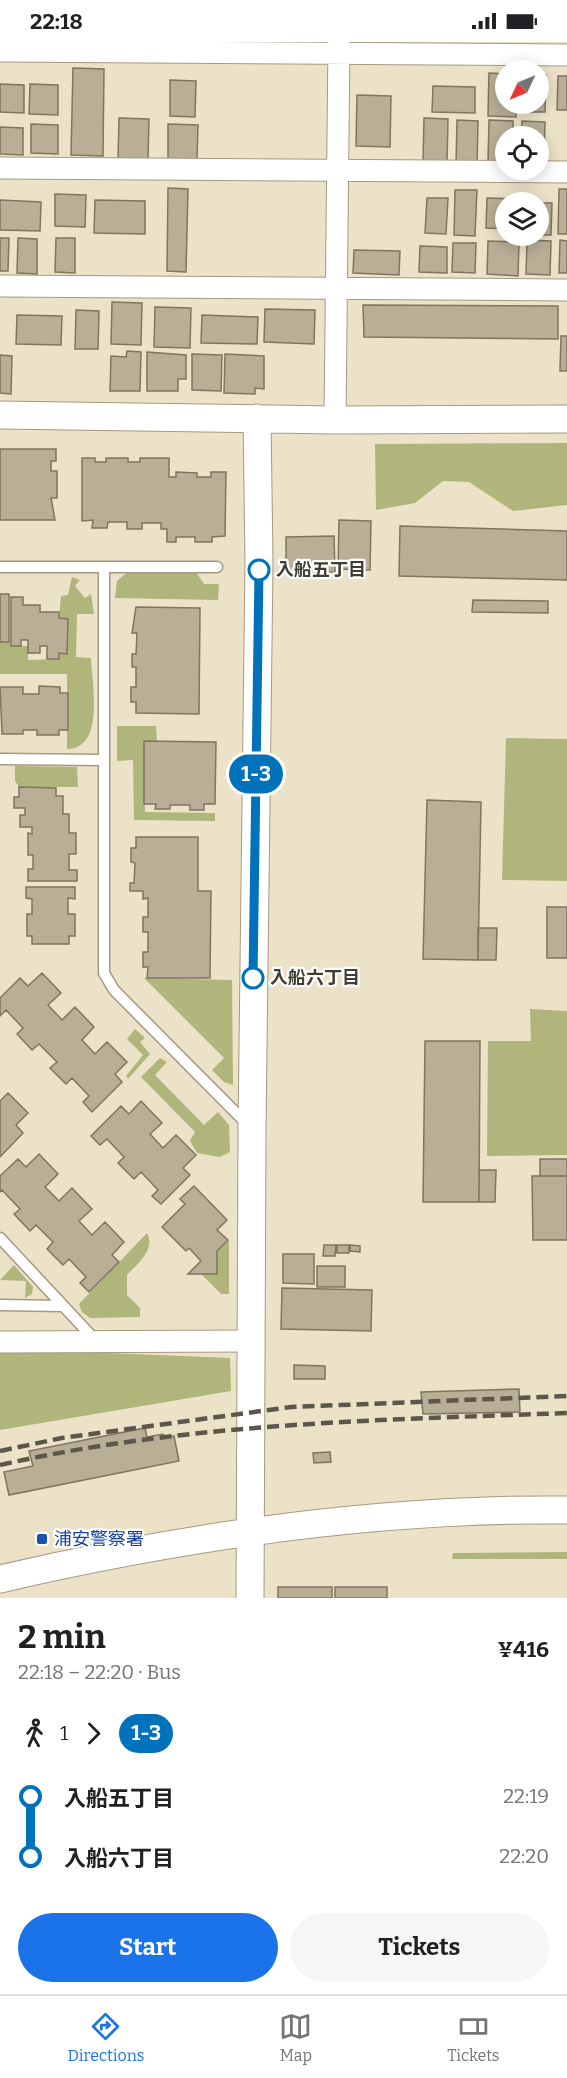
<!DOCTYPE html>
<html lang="en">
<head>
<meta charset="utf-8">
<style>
  :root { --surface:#fff; --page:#f6f6f6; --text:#202124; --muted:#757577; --line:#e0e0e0; --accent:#1a73e8 }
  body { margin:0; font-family:Bitter,"Noto Sans JP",serif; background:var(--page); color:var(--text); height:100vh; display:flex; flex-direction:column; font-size:22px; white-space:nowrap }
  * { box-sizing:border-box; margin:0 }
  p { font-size:20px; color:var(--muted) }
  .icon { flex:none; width:33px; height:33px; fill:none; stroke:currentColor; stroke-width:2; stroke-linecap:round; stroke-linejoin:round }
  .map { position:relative; height:1556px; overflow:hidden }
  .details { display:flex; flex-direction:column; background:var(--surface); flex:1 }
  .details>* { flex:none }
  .badge { padding:0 12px; border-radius:20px; font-size:21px; line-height:39px }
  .needle { width:39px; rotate:226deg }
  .fabs { position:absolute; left:495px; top:18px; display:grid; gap:12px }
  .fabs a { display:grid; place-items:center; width:54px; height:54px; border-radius:50%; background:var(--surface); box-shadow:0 3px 15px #0003; font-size:30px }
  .map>.badge { position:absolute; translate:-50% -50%; box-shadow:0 0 0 3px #fff }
  .legs { display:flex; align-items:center; gap:9px; height:66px; padding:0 18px; font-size:20px }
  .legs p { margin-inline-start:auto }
  .headline { display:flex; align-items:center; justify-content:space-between; height:102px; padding:0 18px }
  h1 { font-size:33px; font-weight:700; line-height:45px }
  .cta { display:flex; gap:12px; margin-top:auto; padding:12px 18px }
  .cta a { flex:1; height:69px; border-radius:36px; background:var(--accent); color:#fff; font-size:24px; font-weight:700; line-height:69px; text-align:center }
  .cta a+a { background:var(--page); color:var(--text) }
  ul { padding:0 18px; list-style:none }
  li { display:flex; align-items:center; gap:21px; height:60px; font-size:22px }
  li i { display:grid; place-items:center; width:9px; height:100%; margin:0 8px; background:currentColor }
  li i::after { content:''; width:15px; height:15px; margin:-8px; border:4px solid; border-radius:50%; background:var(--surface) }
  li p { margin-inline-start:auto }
  li:first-child i { background:linear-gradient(#0000 50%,currentColor 0) }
  li:last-child i { background:linear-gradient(currentColor 50%,#0000 0) }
  .status { display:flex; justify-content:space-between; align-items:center; height:42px; padding:0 30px; background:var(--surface); direction:ltr }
  .status svg { height:16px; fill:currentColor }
  .dock { display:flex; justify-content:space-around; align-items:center; height:84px; border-top:2px solid var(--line); background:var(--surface); font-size:16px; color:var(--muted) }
  .dock a { display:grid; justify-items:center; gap:3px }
  .dock .active { color:var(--accent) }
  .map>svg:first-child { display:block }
  .green { fill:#b0b57b }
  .building { fill:#b9af97; stroke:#7f765f; stroke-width:1.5 }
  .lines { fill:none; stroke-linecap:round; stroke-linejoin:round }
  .service-casing { stroke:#a39a82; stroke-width:13 }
  .minor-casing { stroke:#a39a82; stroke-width:23 }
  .tertiary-casing { stroke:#a39a82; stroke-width:29 }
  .service { stroke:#fff; stroke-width:10 }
  .minor { stroke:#fff; stroke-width:21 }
  .tertiary { stroke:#fff; stroke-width:27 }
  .rail { stroke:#5b574a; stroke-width:4.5; stroke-dasharray:12 6; stroke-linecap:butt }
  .line-1-casing { stroke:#fff; stroke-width:14 }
  .line-1 { stroke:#0072bc; stroke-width:9 }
  .stop-1-dot { fill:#fff; stroke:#0072bc; stroke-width:3 }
  .transit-dot { fill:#1a4fb4; stroke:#fff; stroke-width:2 }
  .labels { text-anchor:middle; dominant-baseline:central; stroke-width:4.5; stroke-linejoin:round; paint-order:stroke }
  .stop-label { font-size:18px; font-weight:bold; fill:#403d32; stroke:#fff; text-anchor:start }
  .transit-label { font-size:18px; fill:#164399; stroke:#fff; text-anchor:start }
</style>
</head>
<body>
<div class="status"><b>22:18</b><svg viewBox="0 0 49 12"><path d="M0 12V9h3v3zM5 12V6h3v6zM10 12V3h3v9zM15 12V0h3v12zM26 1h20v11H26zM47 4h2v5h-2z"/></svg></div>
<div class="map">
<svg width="567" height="1556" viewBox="0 0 567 1556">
  <rect width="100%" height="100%" fill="#ece2c8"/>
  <path class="green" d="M567,401v62l-54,6 -44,-29 -26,-1 -28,22 -39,7 -1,-66z
    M129,529l67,1 8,12h15l-1,16 -103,-2 2,-17z
    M72,535l8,3 -5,6 10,12 6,-4 3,20h-17l-1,43 15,1c1,27 14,90 -24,91v-75h-67v-32l11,1v3h17v14l31,-1v-6l8,1 1,-35 -9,-1 2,-22 7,-1z
    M117,684h39l1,15 -13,1 1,70 70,1v8l-81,-1 -1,-60 -16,1z
    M506,696l61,1v142l-65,-1z
    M15,724l62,1 1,20h-59l-4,-6z
    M144,936l88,2 1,105 -9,-3 -12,-12 12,-12z
    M530,967l37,2v144l-80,1 1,-115h43z
    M135,987l10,9 -5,4 10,12 -22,25 -2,-3 17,-21 -16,-16z
    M160,1016l7,4 -12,13 49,50 14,-13 11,13 1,27 -10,5 -23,-4 -7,-12 5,-9 -54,-55z
    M147,1191c9,17 -10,31 -20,42v20l13,13v9l-50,1 -8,-6 -3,-8z
    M228,1198l1,2v52h-8l-20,-20h16v-23z
    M14,1223l19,22 -1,7 -7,4 1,-17 -26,-1z
    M84,1310l146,6 1,33 -231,39v-77z
    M567,1510v7h-115l1,-6z"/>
  <path class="building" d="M73,26l31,1 -1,87 -32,-1z
    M489,31l17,1v30h10v13l-28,-1z
    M538,33h8l-1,37h-18v-8h11z
    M558,34h9v34h-10z
    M170,38l26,1 -1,36 -25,-1z
    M0,42l24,1v28l-24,-1z
    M30,42l28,1v30l-29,-1z
    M433,44l42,1v26l-43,-1z
    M357,53l34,1 -1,51 -34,-1z
    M119,76l30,1 -1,42 -30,-1z
    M424,76l24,1 -1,44 -24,-1z
    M457,78l21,1 -1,44 -21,-1z
    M489,78l24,1v15h-7v26h-18z
    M522,79l23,1 -1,40h-6v-26h-17z
    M31,82l27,1v29l-27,-1z
    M168,82l30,1 -1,34h-29z
    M0,85l23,1v27l-23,-1z
    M168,146l20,1 -2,83 -19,-1z
    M559,147h8v45h-9z
    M455,148h22l-2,46 -21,-1z
    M55,152l31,1 -1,32 -30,-1z
    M427,156h21l-2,36 -21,-1z
    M487,156l29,1v3h-10v27l-20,-1z
    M0,158l41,2 -1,29 -40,-1z
    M95,158l50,1v33l-51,-1z
    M538,161h14l-1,32h-13z
    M0,196h9l-1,33h-8z
    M18,196l19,1v35l-20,-1z
    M56,196h19v35l-20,-1z
    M527,198l24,1 -1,34 -24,-1z
    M560,198l7,1v32h-8z
    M488,199l31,1 -1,34 -31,-2z
    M453,201h23l-1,30 -23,-1z
    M420,204l27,1v26l-28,-1z
    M354,208l46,1 -1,24 -46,-2z
    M112,260l30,1 -1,42 -30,-1z
    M363,263l195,1v33l-194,-2z
    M155,265l36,1 -1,40 -36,-1z
    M265,267l50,1 -1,34 -50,-2z
    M76,268l23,1 -1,38h-23z
    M17,273l45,1 -1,29 -45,-1z
    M202,273l56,2 -1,27 -56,-1z
    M561,294h6v35h-7z
    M127,309l14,1 -1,39h-30l1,-35 15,1z
    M147,310l39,3v24h-8v12h-31z
    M192,312l30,1 -1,36 -29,-1z
    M225,312l39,2v33l-9,-1v6l-31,-1z
    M0,313l12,1 -1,38 -11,-1z
    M0,407h56v12h-5v10h6v27h-6l4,22h-55z
    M82,416h13v4h11v-4h22v4h12v-4h29v19h7v-5l21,1v4h14v-5h15l-1,64 -13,1v5h-17v-5h-19v5h-9v-13h-6v-6h-19v6h-15v-7h-19l-1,6h-15l1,-8 -11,1z
    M339,478l32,1 -1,49 -32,-1z
    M400,484l167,5v49l-168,-4z
    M334,494l1,36 -49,1v-36z
    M0,552h9v48h-9z
    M11,555h12v8h17v7h19v6l9,1 -1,35 -8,-1v6h-12v-13h-7v7h-12v-13h-7v6h-10z
    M473,558l75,1v12l-76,-1z
    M136,565l64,1 -1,106 -63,-1v-11h-5v-15h5v-20h-4v-13h4l1,-21h-5z
    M39,644l21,1v6h8v37h-9v5h-22v-5h-14v4h-21l-2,-47h23v7h16z
    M144,699l72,1 -1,62h-11v6h-14v-5h-20v4h-15l1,-5h-12z
    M19,745l37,1v8h7v18h6v19h7v21h-7v16h8v11h-49v-12h5v-14h-5v-22l4,1v-7h-12v-12h5v-7h-11v-11h5z
    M427,758l54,2 -3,158 -55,-1z
    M136,795h62v54h13l-1,87h-63l1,-11h-5v-15h5v-20h-5v-15h5v-19l-5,1v-8h-13v-8h4l1,-20 -4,-1v-14h5z
    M26,845h49v12l-7,-1v16h7v22h-6v8h-37v-8h-5v-22h5v-15l-6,-1z
    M547,865h20v51h-20z
    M478,886h19l-1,32h-18z
    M42,931l19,20 -13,12 14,15 13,-13 19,20 -12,13 13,14 12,-12 20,20 -12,12 7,8 -30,30 -9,-10 6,-6 -17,-18 -6,6 -16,-16 7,-6 -18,-18 -7,6 -15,-16 6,-6 -17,-18 -6,6v-18l20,-20 8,8z
    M425,999h55l-1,161h-56z
    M8,1051l20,20 -12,12 7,8 -23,24v-56z
    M141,1059l21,22 -12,11 13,14 13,-13 20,20 -13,13 7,7 -29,29 -9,-8 6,-6 -17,-18 -7,7 -16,-16 6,-6 -17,-18 -7,6 -9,-9 30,-30 8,8z
    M39,1112l19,20 -13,13 14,14 13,-13 20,21 -13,12 13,14 13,-13 19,20 -12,13 7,7 -30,30 -9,-9 6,-6 -17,-18 -6,6 -16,-16 6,-7 -17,-17 -6,6 -16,-17 6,-5 -18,-19 -2,2v-16l18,-17 8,8z
    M540,1117h27v17h-27z
    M479,1128h17l-1,32h-16z
    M532,1134h35v64h-34z
    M194,1144l33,34 -10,10 11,10 -11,11v23h-29l13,-13 -12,-13 -3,3 -24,-24 23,-23 -5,-5z
    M324,1203h12l-1,11h-12z
    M337,1203h12v8h-12z
    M350,1203l10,1v6l-10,-1z
    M283,1212h31v30l-31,-1z
    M317,1224h28v21h-28z
    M282,1246l90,2 -1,41 -90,-2z
    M294,1323l31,1v13h-31z
    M519,1347l1,23 -97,2 -2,-22z
    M145,1386l2,9 16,-3 1,4 10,-2 5,25 -170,34 -5,-23 29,-6 -4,-15z
    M330,1410l1,10 -17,1 -1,-10z
    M278,1545h54v11h-54z
    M335,1545h52v11h-52z"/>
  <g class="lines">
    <g class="service-casing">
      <path id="service" d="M0,525h104
        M217,525h-113v406l10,17 134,135
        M0,717l103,1
        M0,1196l96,103
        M0,1263l63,1"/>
    </g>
    <g class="minor-casing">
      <path id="minor" d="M0,9l567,4
        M0,126l567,4
        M0,244l567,4
        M335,378l4,-378
        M0,1300l252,-1"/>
    </g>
    <g class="tertiary-casing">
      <path id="tertiary" d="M0,373l335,5 232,-1
        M0,1537c186,-43 376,-71 567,-69
        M250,1556l2,-469 7,-567 -2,-144"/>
    </g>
    <use href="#service" class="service"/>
    <use href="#minor" class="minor"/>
    <use href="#tertiary" class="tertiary"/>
    <path class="rail" d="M0,1409l62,-13 229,-31 276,-11
      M0,1423c186,-42 377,-45 567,-52"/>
  </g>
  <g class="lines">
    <g class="line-1-casing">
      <path id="line-1" d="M253,936l6,-408"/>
    </g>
    <use href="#line-1" class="line-1"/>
  </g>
  <g class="stop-1-dot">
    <circle cx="259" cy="528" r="10"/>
    <circle cx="253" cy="936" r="10"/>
  </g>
  <rect class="transit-dot" x="36" y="1491" width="12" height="12" rx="3"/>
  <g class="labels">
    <g class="stop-label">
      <text x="276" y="528">入船五丁目</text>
      <text x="270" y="936">入船六丁目</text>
    </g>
    <g class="transit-label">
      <text x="54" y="1497">浦安警察署</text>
    </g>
  </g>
</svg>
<div class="fabs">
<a><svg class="needle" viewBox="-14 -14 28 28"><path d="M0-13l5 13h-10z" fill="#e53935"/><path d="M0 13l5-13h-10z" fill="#757577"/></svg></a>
<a><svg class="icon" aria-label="locate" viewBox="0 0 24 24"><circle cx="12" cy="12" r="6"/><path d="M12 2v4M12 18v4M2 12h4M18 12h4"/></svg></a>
<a><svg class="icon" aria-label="layers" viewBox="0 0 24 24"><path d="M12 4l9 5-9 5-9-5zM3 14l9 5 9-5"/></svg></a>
</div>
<b class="badge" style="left:256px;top:732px;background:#0072bc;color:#fff">1-3</b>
</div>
<section class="details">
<div class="headline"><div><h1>2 min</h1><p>22:18 – 22:20 · Bus</p></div><b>¥416</b></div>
<div class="legs"><svg class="icon" aria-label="walk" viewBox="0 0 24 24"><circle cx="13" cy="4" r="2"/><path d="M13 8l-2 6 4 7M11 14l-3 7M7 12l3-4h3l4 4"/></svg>1<svg class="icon" aria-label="forward" viewBox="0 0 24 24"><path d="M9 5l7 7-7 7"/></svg><b class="badge" style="background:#0072bc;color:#fff">1-3</b></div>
<ul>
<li><i style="color:#0072bc"></i><b>入船五丁目</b><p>22:19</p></li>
<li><i style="color:#0072bc"></i><b>入船六丁目</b><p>22:20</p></li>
</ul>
<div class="cta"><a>Start</a><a>Tickets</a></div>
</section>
<nav class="dock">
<a class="active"><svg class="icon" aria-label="directions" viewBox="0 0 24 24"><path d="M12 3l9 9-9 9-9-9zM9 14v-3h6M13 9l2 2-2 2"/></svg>Directions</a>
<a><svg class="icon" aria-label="map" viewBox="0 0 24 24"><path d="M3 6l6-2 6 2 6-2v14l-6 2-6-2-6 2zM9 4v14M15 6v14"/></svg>Map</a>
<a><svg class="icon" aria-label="tickets" viewBox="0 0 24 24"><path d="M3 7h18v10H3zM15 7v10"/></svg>Tickets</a>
</nav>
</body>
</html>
